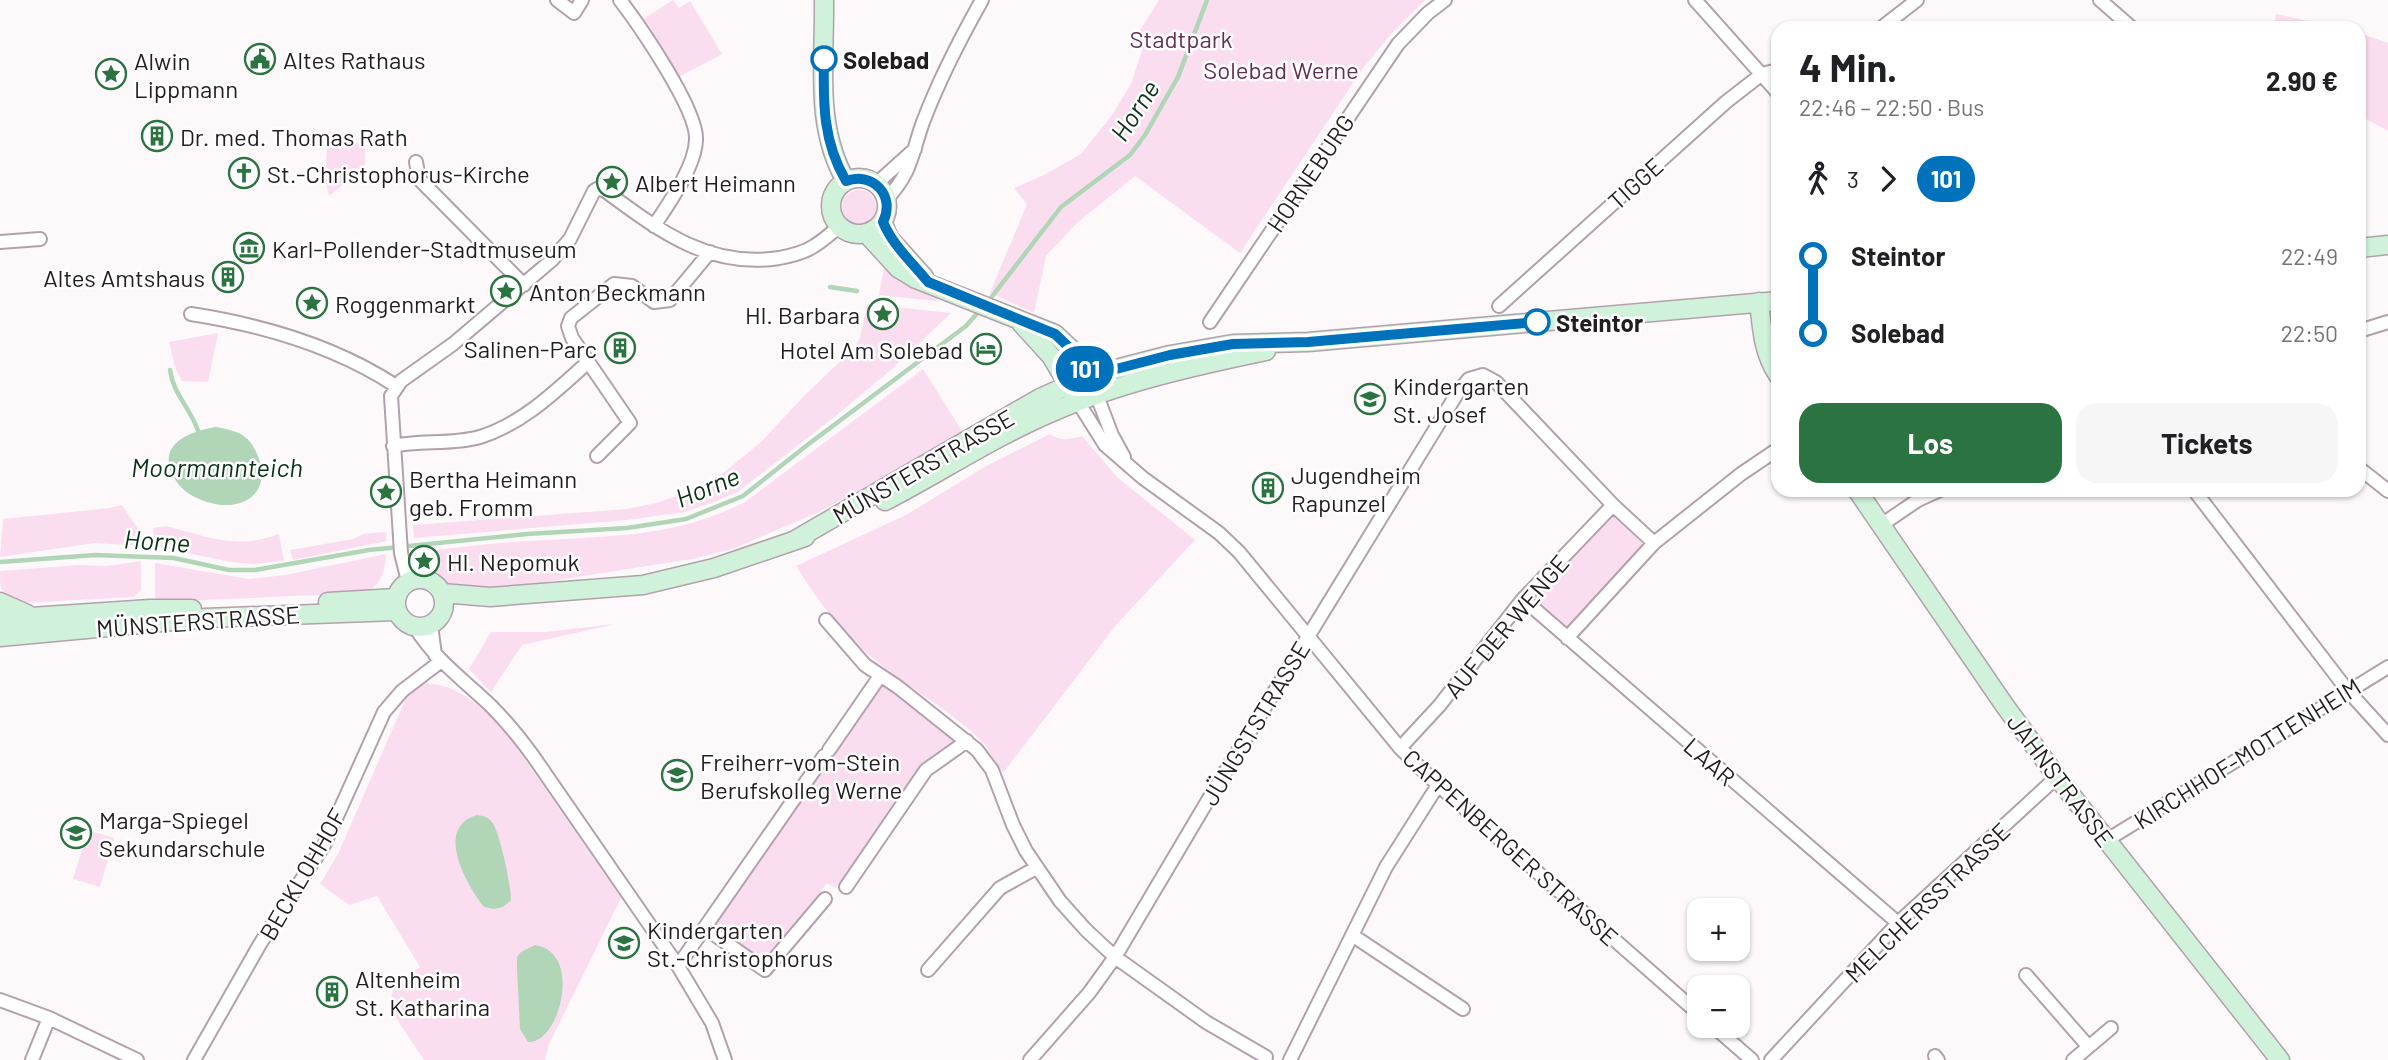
<!DOCTYPE html>
<html lang="de">
<head>
<meta charset="utf-8">
<style>
  :root { --surface:#fff; --page:#f6f6f6; --text:#202124; --muted:#757577; --accent:#2b7340 }
  body { margin:0; font-family:Barlow,sans-serif; background:var(--page); color:var(--text); height:100vh; display:flex; flex-direction:column; font-size:26px; white-space:nowrap }
  * { box-sizing:border-box; margin:0 }
  p { font-size:23px; color:var(--muted) }
  .icon { flex:none; width:38px; height:38px; fill:none; stroke:currentColor; stroke-width:2; stroke-linecap:round; stroke-linejoin:round }
  .map { position:relative; flex:1; overflow:hidden }
  .side { position:absolute; left:1771px; top:21px; width:595px; height:476px; display:flex; flex-direction:column; background:var(--surface); border-radius:21px; box-shadow:0 2px 5px #0004 }
  .side>* { flex:none }
  .badge { padding:0 14px; border-radius:23px; font-size:24px; line-height:46px }
  .controls { position:absolute; left:1687px; top:898px; display:grid; gap:14px }
  .controls a { display:grid; place-items:center; width:63px; height:63px; border-radius:14px; background:var(--surface); box-shadow:0 2px 5px #0004; font-size:35px }
  .map>.badge { position:absolute; translate:-50% -50%; box-shadow:0 0 0 4px #fff }
  .legs { display:flex; align-items:center; gap:10px; height:77px; padding:0 28px; font-size:23px }
  .legs p { margin-inline-start:auto }
  .summary { display:flex; align-items:center; justify-content:space-between; height:119px; padding:0 28px }
  h1 { font-size:38px; font-weight:700; line-height:52px }
  .button { display:flex; gap:14px; margin-top:auto; padding:14px 28px }
  .button a { flex:1; height:80px; border-radius:21px; background:var(--accent); color:#fff; font-size:28px; font-weight:700; line-height:80px; text-align:center }
  .button a+a { background:var(--page); color:var(--text) }
  ul { padding:0 28px; list-style:none }
  li { display:flex; align-items:center; gap:24px; height:77px; font-size:26px }
  li i { display:grid; place-items:center; width:10px; height:100%; margin:0 9px; background:currentColor }
  li i::after { content:''; width:18px; height:18px; margin:-9px; border:5px solid; border-radius:50%; background:var(--surface) }
  li p { margin-inline-start:auto }
  li:first-child i { background:linear-gradient(#0000 50%,currentColor 0) }
  li:last-child i { background:linear-gradient(currentColor 50%,#0000 0) }
  .map>svg:first-child { display:block }
  .green { fill:#fbddf0 }
  .water { fill:#b0d5b7 }
  .lines { fill:none; stroke-linecap:round; stroke-linejoin:round }
  .stream { stroke:#b0d5b7; stroke-width:4.5 }
  .street-casing { stroke:#b2a1ac; stroke-width:16 }
  .secondary-casing { stroke:#b2a1ac; stroke-width:21 }
  .street { stroke:#fff; stroke-width:12 }
  .secondary { stroke:#d1f2da; stroke-width:18 }
  .line-1-casing { stroke:#fff; stroke-width:16 }
  .line-1 { stroke:#0072bc; stroke-width:10 }
  .stop-1-dot { fill:#fff; stroke:#0072bc; stroke-width:3.5 }
  .labels { text-anchor:middle; dominant-baseline:central; stroke-width:5; stroke-linejoin:round; paint-order:stroke }
  .park-label { font-size:24px; fill:#623053; stroke:#fff }
  .poi-label { font-size:24px; fill:#231d20; stroke:#fff; text-anchor:start }
  .stop-label { font-size:24px; font-weight:bold; fill:#231d20; stroke:#fff; text-anchor:start }
  .street-label { font-size:24px; fill:#231d20; stroke:#fff }
  .water-label { font-size:26px; font-style:italic; fill:#083316; stroke:#fff }
</style>
</head>
<body>
<div class="map">
<svg width="2388" height="1060" viewBox="0 0 2388 1060">
  <rect width="100%" height="100%" fill="#fdf9fb"/>
  <path class="green" d="M673,0l6,8 11,-7 32,53 -45,24 -35,-58z
    M1159,0h266l-36,36 -28,35 -121,182 -105,-77 -58,47 -31,33 -12,57 -44,-20 37,-89 -13,-16 30,-13 37,-21 31,-39 19,-31 14,-43 -6,-9z
    M2276,14l65,14h-67z
    M2359,33l29,10v88l-29,-16z
    M328,131l22,7 15,9v20l-36,29 -4,-17z
    M842 207a17 17 0 1 1 34 0a17 17 0 1 1-34 0Z
    M884,267l26,20 27,12 -1,2 -57,-6z
    M867,304l84,9 -59,56 -59,49 -94,73 -25,11 -29,10 -58,8 -213,18 -1,-13 214,-16 29,-6 53,-18 53,-44 41,-44 51,-49 6,-10z
    M218,333l-10,49 -26,-1 -6,-11 -7,-28z
    M923,369l41,65 -145,78 -87,37 -40,10 -153,24 -77,7 -15,-5 -26,-18 -4,-15c37,-4 75,-9 113,-11 77,-5 145,-3 215,-39z
    M1050,434c11,8 20,5 32,2l35,41 78,63 -79,85 -113,148 -18,-28 -14,-14c-32,-27 -68,-48 -100,-74 -30,-26 -54,-57 -75,-91l110,-51 80,-49z
    M122,505l20,30v11l-47,-3 -95,14 3,-38 107,-11z
    M1613,515l30,29 -76,85 -34,-30z
    M166,526c43,11 70,24 113,8l5,27 -30,3 -24,-2 -75,-16 -2,-18z
    M385,532l2,9 -94,19 -3,-10 63,-11 10,-5z
    M386,554c-1,18 -5,33 -23,39l-208,9v-39l94,16 36,-4z
    M141,561v29l-7,7 -115,6c-19,-10 -19,-11 -19,-32l78,-6 29,1z
    M615,624l-93,21 -31,47 -22,-23 22,-37h54z
    M880,676l78,65 -35,26 -87,121 -9,-5 -56,70 -17,4 -49,-29z
    M422,684c33,-3 59,23 81,44l118,170 -72,146 -4,16h-121l-32,-48c-6,-26 12,-31 28,-45l-43,-71 -28,9 -29,-21 18,-30 72,-165z
    M88,830l26,8 -14,49 -27,-8z"/>
  <path class="water" d="M216,427c10,2 23,4 30,11 6,4 9,12 12,18 15,38 -17,57 -51,46 -12,-4 -24,-10 -31,-21 -22,-34 9,-49 40,-54z
    M477,815c7,1 11,2 15,7 8,10 19,64 19,78 -8,9 -17,11 -28,6 -17,-23 -49,-78 -6,-91z
    M535,945c49,7 24,100 -7,97l-8,-13 -3,-61v-11l4,-5z"/>
  <g class="lines">
    <path class="stream" d="M830,287l27,4
      M987,303l74,-96 69,-52 15,-20 33,-58 29,-77
      M170,370c3,24 21,39 28,61
      M0,562l95,-7 79,3 55,12h26l114,-20 158,-16 100,-6 59,-9 57,-23 63,-50 160,-120 15,-17"/>
    <g class="street-casing">
      <path id="street" d="M557,0l17,13 8,-13
        M620,0c19,25 78,110 76,140 -1,27 -27,63 -42,86
        M1695,0l83,93
        M2100,0l32,28
        M1881,28l36,-28
        M416,162l3,17 105,106
        M876,184l39,-35
        M886,200c26,-28 25,-44 37,-78 16,-42 37,-83 59,-122
        M0,242l40,-3
        M1499,306l227,-204 36,-28 16,-4
        M191,314c71,11 144,32 205,72
        M1210,322l188,-278 30,-31 17,-13
        M2359,331l29,-9
        M1097,396l15,39 12,22
        M1078,402l27,43 38,33 76,55 20,19 161,196 38,37 261,229
        M393,446c28,-6 59,-1 87,-9 42,-13 75,-45 107,-74
        M597,456l33,-33 -58,-85 -4,-12 3,-8 43,-34 18,2 22,16 16,-2 40,-48
        M2359,468l29,23
        M2194,490l154,201 40,44
        M1881,525l37,-25 22,-10
        M1654,543l87,-69 37,-25
        M408,581l-7,-28 -10,-157 10,-15 52,-37 99,-84 18,-21 24,-48 3,-2 7,1c53,39 104,79 175,68 11,-2 25,-5 35,-12 9,-5 17,-13 26,-20
        M1523,599l375,324
        M826,620l39,45 33,22 79,63 15,20 21,55 13,26 34,50 26,29 29,27 91,65 60,35
        M431,625l4,30
        M415,627c21,34 48,52 76,79 15,15 29,32 42,50l145,210 34,57 13,37
        M1400,748l39,-42 84,-107 90,-94 41,38 -87,95
        M829,750l51,-74
        M2107,840l281,-173
        M846,887l80,-117 41,-29
        M705,928l60,42 60,-71
        M1352,935l111,74
        M678,966l146,-210
        M928,970l72,-82 36,-20
        M2026,975l62,71
        M0,1000l49,18 88,42
        M1713,1026l39,34
        M1935,1056l3,4
        M32,1060l17,-42
        M194,1060l66,-116 64,-99 60,-133 18,-21 38,-29
        M1030,1060l59,-67 26,-36 99,-167 244,-398 11,-13 14,-4 13,7 117,123
        M1290,1060l96,-193 52,-82
        M1771,1060l127,-137 159,-146
        M2073,1060l38,-32"/>
    </g>
    <g class="secondary-casing">
      <path id="secondary" d="M824,0c1,61 -10,126 22,181
        M831 206a28 28 0 1 1 56 0a28 28 0 1 1-56 0Z
        M882,222l7,16 35,39
        M866,233l32,35 18,11 139,55 19,18 19,34
        M2359,248l29,-3
        M1759,302c3,26 4,51 19,73
        M1021,323l30,33 22,37
        M1857,490l148,216 52,71 223,283
        M885,501c54,-28 109,-64 165,-88 68,-30 144,-47 216,-62
        M795,540l245,-142 49,-22 81,-21 63,-11 75,-2 470,-41
        M396 603a24 24 0 1 1 48 0a24 24 0 1 1-48 0Z
        M442,593l48,4 153,-12 71,-17 91,-31
        M0,602l27,12
        M328,602l68,-4
        M0,619l150,-10h42
        M0,637l205,-19 191,-7"/>
    </g>
    <use href="#street" class="street"/>
    <use href="#secondary" class="secondary"/>
  </g>
  <g class="lines">
    <g class="line-1-casing">
      <path id="line-1" d="M824,59c-1,44 -1,83 22,122 27,-10 50,15 37,41 10,24 29,40 45,60l127,52 19,18 15,24 81,-21 63,-11 75,-2 229,-20"/>
    </g>
    <use href="#line-1" class="line-1"/>
  </g>
  <defs>
    <g id="civic-ring" transform="scale(1.575)"><circle r="9.5" fill="#fff" stroke="#2b7340" stroke-width="1.5"/><path d="M-.6-6.5H3V-4.5H.6V-3L4-1V1h2V6H-6V1h2V-1L-.6-3ZM-1.2 2.5V6h2.4V2.5Z" fill="#2b7340"/></g>
    <g id="sight-ring" transform="scale(1.575)"><circle r="9.5" fill="#fff" stroke="#2b7340" stroke-width="1.5"/><path d="M0-6L1.8-2.2L6-1.7L2.9 1.2L3.7 5.4L0 3.3L-3.7 5.4L-2.9 1.2L-6-1.7L-1.8-2.2Z" fill="#2b7340"/></g>
    <g id="building-ring" transform="scale(1.575)"><circle r="9.5" fill="#fff" stroke="#2b7340" stroke-width="1.5"/><path d="M-4-6H4V6H1V3H-1V6H-4ZM-2.5-4.3h1.7v1.8h-1.7ZM.8-4.3h1.7v1.8H.8ZM-2.5-1h1.7V.8h-1.7ZM.8-1h1.7V.8H.8Z" fill="#2b7340"/></g>
    <g id="church-ring" transform="scale(1.575)"><circle r="9.5" fill="#fff" stroke="#2b7340" stroke-width="1.5"/><path d="M-1.2-6h2.4v3.5h3.3v2.4h-3.3V6h-2.4V-.1h-3.3v-2.4h3.3Z" fill="#2b7340"/></g>
    <g id="museum-ring" transform="scale(1.575)"><circle r="9.5" fill="#fff" stroke="#2b7340" stroke-width="1.5"/><path d="M0-6L6-3V-2H-6V-3ZM-5-1h2V3h-2ZM-1-1h2V3h-2ZM3-1h2V3H3ZM-6 4H6V6H-6Z" fill="#2b7340"/></g>
    <g id="hotel-ring" transform="scale(1.575)"><circle r="9.5" fill="#fff" stroke="#2b7340" stroke-width="1.5"/><path d="M-6-4.5h1.5V1H6V5H4.5V3h-9V5H-6ZM-4 0a1.8 1.8 0 1 1 3.6 0ZM.5 0V-2.5h3Q6-2.5 6 0Z" fill="#2b7340"/></g>
    <g id="school-ring" transform="scale(1.575)"><circle r="9.5" fill="#fff" stroke="#2b7340" stroke-width="1.5"/><path d="M0-5L7-2L0 1L-7-2ZM-4 1L0 2.5L4 1V4Q0 6-4 4Z" fill="#2b7340"/></g>
  </defs>
  <g fill-rule="evenodd">
    <use href="#civic-ring" x="260" y="59"/>
    <use href="#sight-ring" x="111" y="74"/>
    <use href="#building-ring" x="157" y="136"/>
    <use href="#church-ring" x="244" y="173"/>
    <use href="#sight-ring" x="612" y="182"/>
    <use href="#museum-ring" x="249" y="248"/>
    <use href="#building-ring" x="228" y="277"/>
    <use href="#sight-ring" x="506" y="291"/>
    <use href="#sight-ring" x="312" y="303"/>
    <use href="#sight-ring" x="883" y="314"/>
    <use href="#building-ring" x="620" y="348"/>
    <use href="#hotel-ring" x="986" y="349"/>
    <use href="#school-ring" x="1370" y="399"/>
    <use href="#building-ring" x="1268" y="488"/>
    <use href="#sight-ring" x="386" y="492"/>
    <use href="#sight-ring" x="424" y="561"/>
    <use href="#school-ring" x="677" y="775"/>
    <use href="#school-ring" x="76" y="833"/>
    <use href="#school-ring" x="624" y="943"/>
    <use href="#building-ring" x="332" y="992"/>
  </g>
  <g class="stop-1-dot">
    <circle cx="824" cy="59" r="12"/>
    <circle cx="1537" cy="322" r="12"/>
  </g>
  <g class="labels">
    <g class="park-label">
      <text x="1181" y="38">Stadtpark</text>
      <text x="1281" y="69">Solebad Werne</text>
    </g>
    <g class="poi-label">
      <text x="283" y="59">Altes Rathaus</text>
      <text x="134" y="60">Alwin<tspan x="134" dy="28">Lippmann</tspan></text>
      <text x="180" y="136">Dr. med. Thomas Rath</text>
      <text x="267" y="173">St.-Christophorus-Kirche</text>
      <text x="635" y="182">Albert Heimann</text>
      <text x="272" y="248">Karl-Pollender-Stadtmuseum</text>
      <text x="205" y="277" text-anchor="end">Altes Amtshaus</text>
      <text x="529" y="291">Anton Beckmann</text>
      <text x="335" y="303">Roggenmarkt</text>
      <text x="860" y="314" text-anchor="end">Hl. Barbara</text>
      <text x="597" y="348" text-anchor="end">Salinen-Parc</text>
      <text x="963" y="349" text-anchor="end">Hotel Am Solebad</text>
      <text x="1393" y="385">Kindergarten<tspan x="1393" dy="28">St. Josef</tspan></text>
      <text x="1291" y="474">Jugendheim<tspan x="1291" dy="28">Rapunzel</tspan></text>
      <text x="409" y="478">Bertha Heimann<tspan x="409" dy="28">geb. Fromm</tspan></text>
      <text x="447" y="561">Hl. Nepomuk</text>
      <text x="700" y="761">Freiherr-vom-Stein<tspan x="700" dy="28">Berufskolleg Werne</tspan></text>
      <text x="99" y="819">Marga-Spiegel<tspan x="99" dy="28">Sekundarschule</tspan></text>
      <text x="647" y="929">Kindergarten<tspan x="647" dy="28">St.-Christophorus</tspan></text>
      <text x="355" y="978">Altenheim<tspan x="355" dy="28">St. Katharina</tspan></text>
    </g>
    <g class="stop-label">
      <text x="843" y="59">Solebad</text>
      <text x="1556" y="322">Steintor</text>
    </g>
    <g class="street-label">
      <text transform="translate(1310 173) rotate(-56)">HORNEBURG</text>
      <text transform="translate(1635 183) rotate(-42)">TIGGE</text>
      <text transform="translate(923 466) rotate(-30)">MÜNSTERSTRASSE</text>
      <text transform="translate(198 621) rotate(-4)">MÜNSTERSTRASSE</text>
      <text transform="translate(1506 626) rotate(-50)">AUF DER WENGE</text>
      <text transform="translate(1255 723) rotate(-59)">JÜNGSTSTRASSE</text>
      <text transform="translate(2247 753) rotate(-32)">KIRCHHOF-MOTTENHEIM</text>
      <text transform="translate(1710 761) rotate(41)">LAAR</text>
      <text transform="translate(2061 780) rotate(53)">JAHNSTRASSE</text>
      <text transform="translate(1511 847) rotate(42)">CAPPENBERGER STRASSE</text>
      <text transform="translate(302 874) rotate(-60)">BECKLOHHOF</text>
      <text transform="translate(1927 902) rotate(-44)">MELCHERSSTRASSE</text>
    </g>
    <g class="water-label">
      <text transform="translate(1134 110) rotate(-57)">Horne</text>
      <text x="217" y="466">Moormannteich</text>
      <text transform="translate(707 486) rotate(-22)">Horne</text>
      <text transform="translate(157 540) rotate(4)">Horne</text>
    </g>
  </g>
</svg>
<div class="controls">
<a>+</a>
<a>−</a>
</div>
<b class="badge" style="left:1085px;top:369px;background:#0072bc;color:#fff">101</b>
<section class="side">
<div class="summary"><div><h1>4 Min.</h1><p>22:46 – 22:50 · Bus</p></div><b>2.90 €</b></div>
<div class="legs"><svg class="icon" aria-label="walk" viewBox="0 0 24 24"><circle cx="13" cy="4" r="2"/><path d="M13 8l-2 6 4 7M11 14l-3 7M7 12l3-4h3l4 4"/></svg>3<svg class="icon" aria-label="forward" viewBox="0 0 24 24"><path d="M9 5l7 7-7 7"/></svg><b class="badge" style="background:#0072bc;color:#fff">101</b></div>
<ul>
<li><i style="color:#0072bc"></i><b>Steintor</b><p>22:49</p></li>
<li><i style="color:#0072bc"></i><b>Solebad</b><p>22:50</p></li>
</ul>
<div class="button"><a>Los</a><a>Tickets</a></div>
</section>
</div>
</body>
</html>
